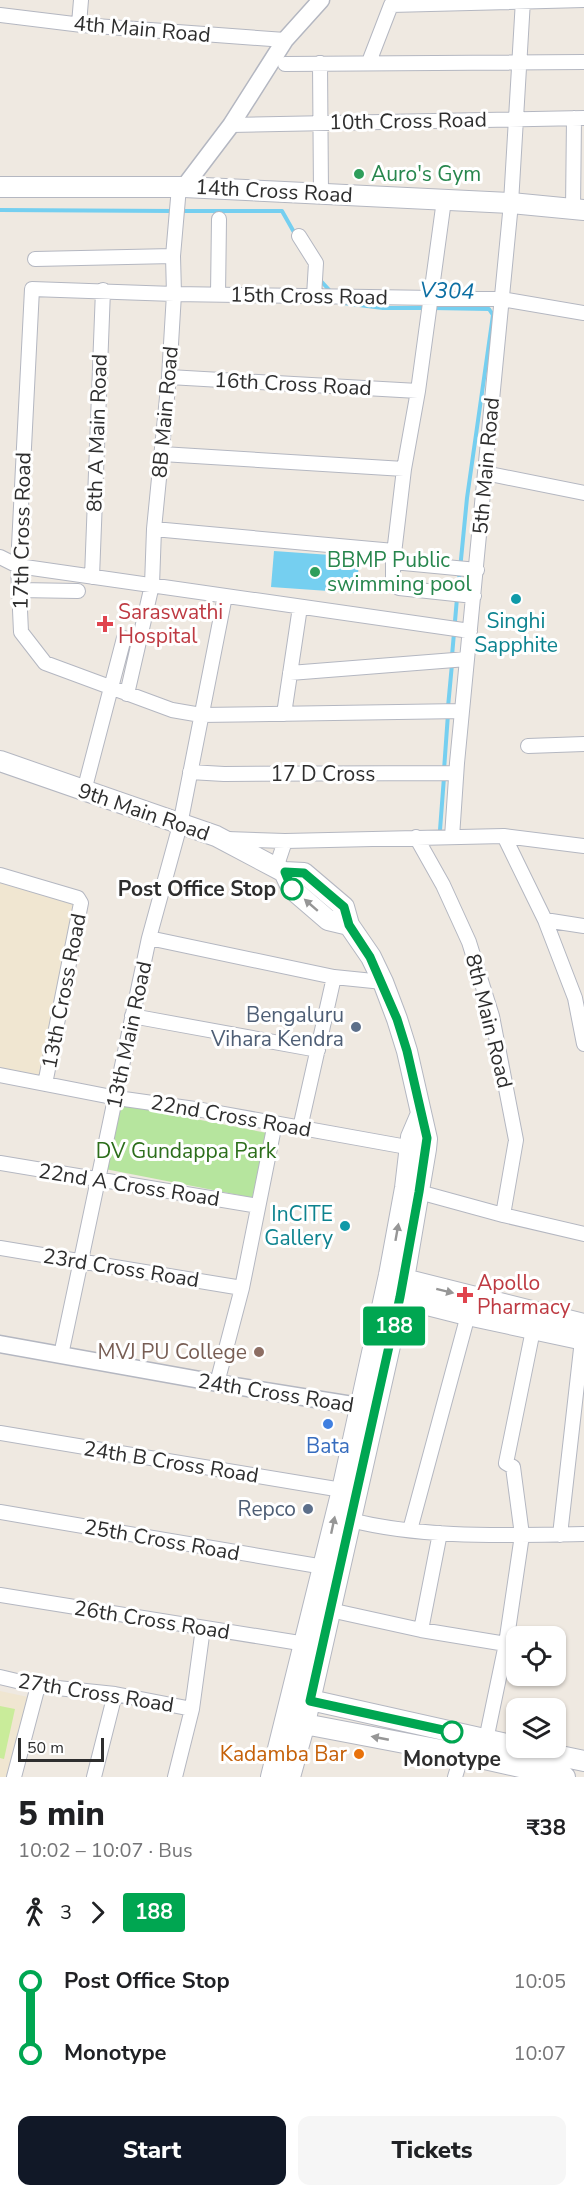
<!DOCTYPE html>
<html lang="en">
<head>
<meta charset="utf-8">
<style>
  :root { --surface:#fff; --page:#f6f6f6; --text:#202124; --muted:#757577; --accent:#111827 }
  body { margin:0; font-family:"Nunito Sans",sans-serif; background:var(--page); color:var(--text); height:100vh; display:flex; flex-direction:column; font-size:22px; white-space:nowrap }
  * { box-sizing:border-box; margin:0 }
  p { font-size:20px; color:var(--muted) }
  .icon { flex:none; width:33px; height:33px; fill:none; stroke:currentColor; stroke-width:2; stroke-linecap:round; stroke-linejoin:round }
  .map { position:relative; height:1777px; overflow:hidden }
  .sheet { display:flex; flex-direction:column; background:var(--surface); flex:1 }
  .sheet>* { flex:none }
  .badge { padding:0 12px; border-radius:4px; font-size:21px; line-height:39px }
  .buttons { position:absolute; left:506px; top:1626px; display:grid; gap:12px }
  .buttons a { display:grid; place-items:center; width:60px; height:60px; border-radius:12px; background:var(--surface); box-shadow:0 2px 4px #0004; font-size:30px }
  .scale { position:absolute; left:18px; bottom:15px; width:86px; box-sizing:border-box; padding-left:6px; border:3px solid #2e2e2e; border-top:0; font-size:16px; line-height:21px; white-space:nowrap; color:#2e2e2e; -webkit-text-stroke:4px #fff; paint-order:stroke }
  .map>.badge { position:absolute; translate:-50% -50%; box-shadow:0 0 0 3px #fff }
  .legs { display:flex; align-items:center; gap:9px; height:66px; padding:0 18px; font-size:20px }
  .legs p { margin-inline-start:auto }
  .summary { display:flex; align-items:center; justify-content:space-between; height:102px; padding:0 18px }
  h1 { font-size:33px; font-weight:800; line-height:45px }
  .cta { display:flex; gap:12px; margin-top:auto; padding:12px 18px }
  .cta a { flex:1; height:69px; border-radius:12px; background:var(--accent); color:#fff; font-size:24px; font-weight:800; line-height:69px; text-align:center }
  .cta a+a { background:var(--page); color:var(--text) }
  ul { padding:0 18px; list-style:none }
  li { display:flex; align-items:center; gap:21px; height:72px; font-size:22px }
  li i { display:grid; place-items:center; width:9px; height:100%; margin:0 8px; background:currentColor }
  li i::after { content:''; width:15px; height:15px; margin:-8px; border:4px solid; border-radius:50%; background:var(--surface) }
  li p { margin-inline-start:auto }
  li:first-child i { background:linear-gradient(#0000 50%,currentColor 0) }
  li:last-child i { background:linear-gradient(currentColor 50%,#0000 0) }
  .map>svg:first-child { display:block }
  .education { fill:#f0e6d1 }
  .green { fill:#b6e59e }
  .pitch { fill:#c9ec9a }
  .water { fill:#75cff0 }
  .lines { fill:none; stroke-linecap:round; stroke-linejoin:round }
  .stream { stroke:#75cff0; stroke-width:4 }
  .minor-casing { stroke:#b4b7c1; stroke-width:16 }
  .tertiary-casing { stroke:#b4b7c1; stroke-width:19 }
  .secondary-casing { stroke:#b4b7c1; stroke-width:22 }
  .minor { stroke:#fff; stroke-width:14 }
  .tertiary { stroke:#fff; stroke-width:16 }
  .secondary { stroke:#fff; stroke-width:20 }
  .oneway { fill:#969696 }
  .line-1-casing { stroke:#fff; stroke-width:14 }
  .line-1 { stroke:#00a651; stroke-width:9 }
  .leisure-dot { fill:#2e9e5b; stroke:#fff; stroke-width:2 }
  .culture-dot { fill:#0f9aa8; stroke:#fff; stroke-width:2 }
  .health-dot { fill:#e0444e; stroke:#fff; stroke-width:2 }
  .stop-1-dot { fill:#fff; stroke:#00a651; stroke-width:3 }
  .service-dot { fill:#5c6f8a; stroke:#fff; stroke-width:2 }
  .education-dot { fill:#8d6e63; stroke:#fff; stroke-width:2 }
  .shop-dot { fill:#3f7fe0; stroke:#fff; stroke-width:2 }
  .food-dot { fill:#e8710a; stroke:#fff; stroke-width:2 }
  .labels { text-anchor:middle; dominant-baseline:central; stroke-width:6; stroke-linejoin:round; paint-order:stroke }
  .street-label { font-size:21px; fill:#2e2e2e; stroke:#fff }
  .leisure-label { font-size:21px; fill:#27864d; stroke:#fff; text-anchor:start }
  .health-label { font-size:21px; fill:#be3a42; stroke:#fff; text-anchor:start }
  .culture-label { font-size:21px; fill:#0d838f; stroke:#fff }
  .stop-label { font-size:21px; font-weight:bold; fill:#2e2e2e; stroke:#fff; text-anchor:end }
  .service-label { font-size:21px; fill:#4e5e75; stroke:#fff; text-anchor:end }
  .park-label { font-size:21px; fill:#2c6e1b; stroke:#fff }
  .education-label { font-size:21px; fill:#785e54; stroke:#fff; text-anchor:end }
  .shop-label { font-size:21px; fill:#366cbe; stroke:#fff }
  .food-label { font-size:21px; fill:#c56008; stroke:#fff; text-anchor:end }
  .water-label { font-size:22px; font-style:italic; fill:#0d6fa3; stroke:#fff }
</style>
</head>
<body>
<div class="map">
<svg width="584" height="1777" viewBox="0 0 584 1777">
  <rect width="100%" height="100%" fill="#efe9e1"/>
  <path class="education" d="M0,875l78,23 -33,186 -45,-8z
    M0,1691l28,6 -19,80h-9z"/>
  <path class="green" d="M118,1104l149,29 -13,65 -149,-29z"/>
  <path class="pitch" d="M0,1706l15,3 -11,50 -4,-1z"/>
  <path class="water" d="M274,551l85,6 -2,36 -86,-6z"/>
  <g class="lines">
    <path class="stream" d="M0,210l173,1
      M181,211h101l13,23
      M320,280l11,12
      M343,303l40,5h43
      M433,308l56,1 4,6 -26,183 -9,92
      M452,656l5,-58
      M448,707l4,-43
      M444,770l4,-56
      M440,830l4,-53"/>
    <g class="minor-casing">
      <path id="minor" d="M0,15l82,10 203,15
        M79,24l2,-24
        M369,62l22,-57 193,-5
        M320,63l1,131
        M285,64l299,-2
        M231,125l353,-7
        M444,200l-26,191 -14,78 -11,93 84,8
        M573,209l1,-91
        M299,236l17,27 -2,33
        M35,259l138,-3
        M218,295l1,-76
        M169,377l249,14
        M162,454l242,15
        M485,473l99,20
        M154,529l240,22
        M0,557l18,9 452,65
        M393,562v16l6,10 75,8
        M92,577l11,-287
        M19,590l59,1
        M290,673l177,-14
        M127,694l25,-109 2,-56 15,-152 5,-83 -1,-38 6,-69
        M462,711l-261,4 -29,-5 -127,-47 -24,-31 -3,-66 14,-277 142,5 328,5 82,14
        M284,714l16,-107
        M528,746l56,-2
        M190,772l34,2 232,-1
        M84,791l40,-153
        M504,836l41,84 30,78 9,46
        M416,837l27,48 26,57 23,74 24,124 -13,75
        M452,837l5,-74 54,-560 12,-203
        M227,839l58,2 219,-5 80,10
        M276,868l9,-27
        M0,875l78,23 3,5 -36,181
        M545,920l39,6
        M149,938l185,39 49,5
        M132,1016l186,34
        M0,1075l117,23 85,12 216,39
        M300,1128l34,-151
        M0,1163l258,43
        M419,1192l84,23 81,19
        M0,1248l242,40
        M61,1355l88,-417 31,-113 45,-229
        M217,1383l25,-95 33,-165
        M0,1433l342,57
        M0,1512l324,55
        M350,1520c76,19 157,15 234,14
        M410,1530l58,-215
        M560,1535l22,-195
        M0,1595l312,50
        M330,1610l91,20 85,14
        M421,1630l19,-97
        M0,1677l38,9 77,8 77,15
        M486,1740l20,-96 16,-109 -9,-68 -7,-4 27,-133
        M14,1777l24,-91
        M94,1777l21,-83
        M175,1777l17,-68 11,-81
        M455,1777l7,-23"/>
    </g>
    <g class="tertiary-casing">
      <path id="tertiary" d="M184,187l47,-62 54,-85 36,-40
        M0,1344l217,39 154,25"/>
    </g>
    <g class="secondary-casing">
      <path id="secondary" d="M0,187h184l327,16 73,7
        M0,761l216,75 68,36 20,1 40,34 5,18 22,32 12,25 14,37 10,32 20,88 -1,10 -25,148 -96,426 -15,54
        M284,872l8,17 36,31 21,5
        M392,1276l192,48
        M388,1295l75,19 121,26
        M297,1697l219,49
        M294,1722l168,32 103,23
        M522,1748l62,13
        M271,1777l71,-287 47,-215 16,-87 6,-51 9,-21"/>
    </g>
    <use href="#minor" class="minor"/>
    <use href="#tertiary" class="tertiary"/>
    <use href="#secondary" class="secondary"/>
  </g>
  <defs><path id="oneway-solid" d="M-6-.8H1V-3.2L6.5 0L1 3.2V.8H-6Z" transform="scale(1.5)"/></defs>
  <g class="oneway">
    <use href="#oneway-solid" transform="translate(311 905) rotate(-139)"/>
    <use href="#oneway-solid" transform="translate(397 1232) rotate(-80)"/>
    <use href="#oneway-solid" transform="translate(445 1291) rotate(14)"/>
    <use href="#oneway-solid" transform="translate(333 1525) rotate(-78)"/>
    <use href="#oneway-solid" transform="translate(380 1738) rotate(-169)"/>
  </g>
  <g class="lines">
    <g class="line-1-casing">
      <path id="line-1" d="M292,889l-7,-17 19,1 40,34 5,18 21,32 27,62 10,32 20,87 -8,54 -19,105 -90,404 142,31"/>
    </g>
    <use href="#line-1" class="line-1"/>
  </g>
  <g class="leisure-dot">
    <circle cx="359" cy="174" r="6"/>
    <circle cx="315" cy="572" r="6"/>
  </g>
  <g class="culture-dot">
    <circle cx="516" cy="599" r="6"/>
    <circle cx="345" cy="1226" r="6"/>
  </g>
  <g class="health-dot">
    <path d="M102 615h6v6h6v6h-6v6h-6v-6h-6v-6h6z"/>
    <path d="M462 1286h6v6h6v6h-6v6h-6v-6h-6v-6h6z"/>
  </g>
  <g class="stop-1-dot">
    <circle cx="292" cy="889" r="10"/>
    <circle cx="452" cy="1732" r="10"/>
  </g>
  <g class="service-dot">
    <circle cx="356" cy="1027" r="6"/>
    <circle cx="308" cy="1509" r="6"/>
  </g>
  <circle class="education-dot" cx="259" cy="1352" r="6"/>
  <circle class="shop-dot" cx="328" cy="1424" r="6"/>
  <circle class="food-dot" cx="359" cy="1754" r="6"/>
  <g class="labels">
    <g class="street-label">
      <text transform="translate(142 29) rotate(5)">4th Main Road</text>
      <text transform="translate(408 121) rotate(-1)">10th Cross Road</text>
      <text transform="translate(274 191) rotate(3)">14th Cross Road</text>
      <text transform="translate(309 296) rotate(1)">15th Cross Road</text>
      <text transform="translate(293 384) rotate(3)">16th Cross Road</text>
      <text transform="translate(165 412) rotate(-85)">8B Main Road</text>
      <text transform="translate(97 433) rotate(-88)">8th A Main Road</text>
      <text transform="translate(486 466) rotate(-85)">5th Main Road</text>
      <text transform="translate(22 531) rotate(-89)">17th Cross Road</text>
      <text x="323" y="774">17 D Cross</text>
      <text transform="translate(144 812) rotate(19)">9th Main Road</text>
      <text transform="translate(64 991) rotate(-79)">13th Cross Road</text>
      <text transform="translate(489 1021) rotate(76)">8th Main Road</text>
      <text transform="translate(129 1035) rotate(-78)">13th Main Road</text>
      <text transform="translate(231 1116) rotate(10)">22nd Cross Road</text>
      <text transform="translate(129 1185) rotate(9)">22nd A Cross Road</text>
      <text transform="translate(121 1268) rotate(9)">23rd Cross Road</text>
      <text transform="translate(276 1393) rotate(9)">24th Cross Road</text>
      <text transform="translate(171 1462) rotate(9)">24th B Cross Road</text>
      <text transform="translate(162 1540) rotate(10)">25th Cross Road</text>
      <text transform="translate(152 1620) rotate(9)">26th Cross Road</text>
      <text transform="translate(96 1693) rotate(9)">27th Cross Road</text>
    </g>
    <g class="leisure-label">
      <text x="371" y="174">Auro's Gym</text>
      <text x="327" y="560">BBMP Public<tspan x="327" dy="24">swimming pool</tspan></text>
    </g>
    <g class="health-label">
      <text x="118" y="612">Saraswathi<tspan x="118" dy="24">Hospital</tspan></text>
      <text x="477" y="1283">Apollo<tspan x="477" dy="24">Pharmacy</tspan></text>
    </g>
    <g class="culture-label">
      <text x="516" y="621">Singhi<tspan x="516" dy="24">Sapphite</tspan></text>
      <text x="333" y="1214" text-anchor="end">InCITE<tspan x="333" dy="24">Gallery</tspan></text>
    </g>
    <g class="stop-label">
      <text x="276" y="889">Post Office Stop</text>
      <text x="452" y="1759" text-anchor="middle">Monotype</text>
    </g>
    <g class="service-label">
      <text x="344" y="1015">Bengaluru<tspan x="344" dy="24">Vihara Kendra</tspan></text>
      <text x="296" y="1509">Repco</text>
    </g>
    <g class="park-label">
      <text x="186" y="1151">DV Gundappa Park</text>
    </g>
    <g class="education-label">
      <text x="247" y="1352">MVJ PU College</text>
    </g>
    <g class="shop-label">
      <text x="328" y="1446">Bata</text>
    </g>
    <g class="food-label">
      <text x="347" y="1754">Kadamba Bar</text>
    </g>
    <g class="water-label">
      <text transform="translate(447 291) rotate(2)">V304</text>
    </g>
  </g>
</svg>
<div class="buttons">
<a><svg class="icon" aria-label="locate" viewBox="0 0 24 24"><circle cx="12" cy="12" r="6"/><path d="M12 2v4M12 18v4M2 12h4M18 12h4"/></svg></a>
<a><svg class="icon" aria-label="layers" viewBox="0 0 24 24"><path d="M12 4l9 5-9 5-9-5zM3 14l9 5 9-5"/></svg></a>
</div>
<div class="scale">50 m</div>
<b class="badge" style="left:394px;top:1326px;background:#00a651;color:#fff">188</b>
</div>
<section class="sheet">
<div class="summary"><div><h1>5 min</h1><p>10:02 – 10:07 · Bus</p></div><b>₹38</b></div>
<div class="legs"><svg class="icon" aria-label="walk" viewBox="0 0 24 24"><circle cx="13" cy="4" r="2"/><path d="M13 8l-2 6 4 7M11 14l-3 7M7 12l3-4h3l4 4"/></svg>3<svg class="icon" aria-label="forward" viewBox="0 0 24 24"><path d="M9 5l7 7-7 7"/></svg><b class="badge" style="background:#00a651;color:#fff">188</b></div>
<ul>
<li><i style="color:#00a651"></i><b>Post Office Stop</b><p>10:05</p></li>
<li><i style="color:#00a651"></i><b>Monotype</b><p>10:07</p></li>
</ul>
<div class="cta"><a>Start</a><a>Tickets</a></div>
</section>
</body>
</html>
